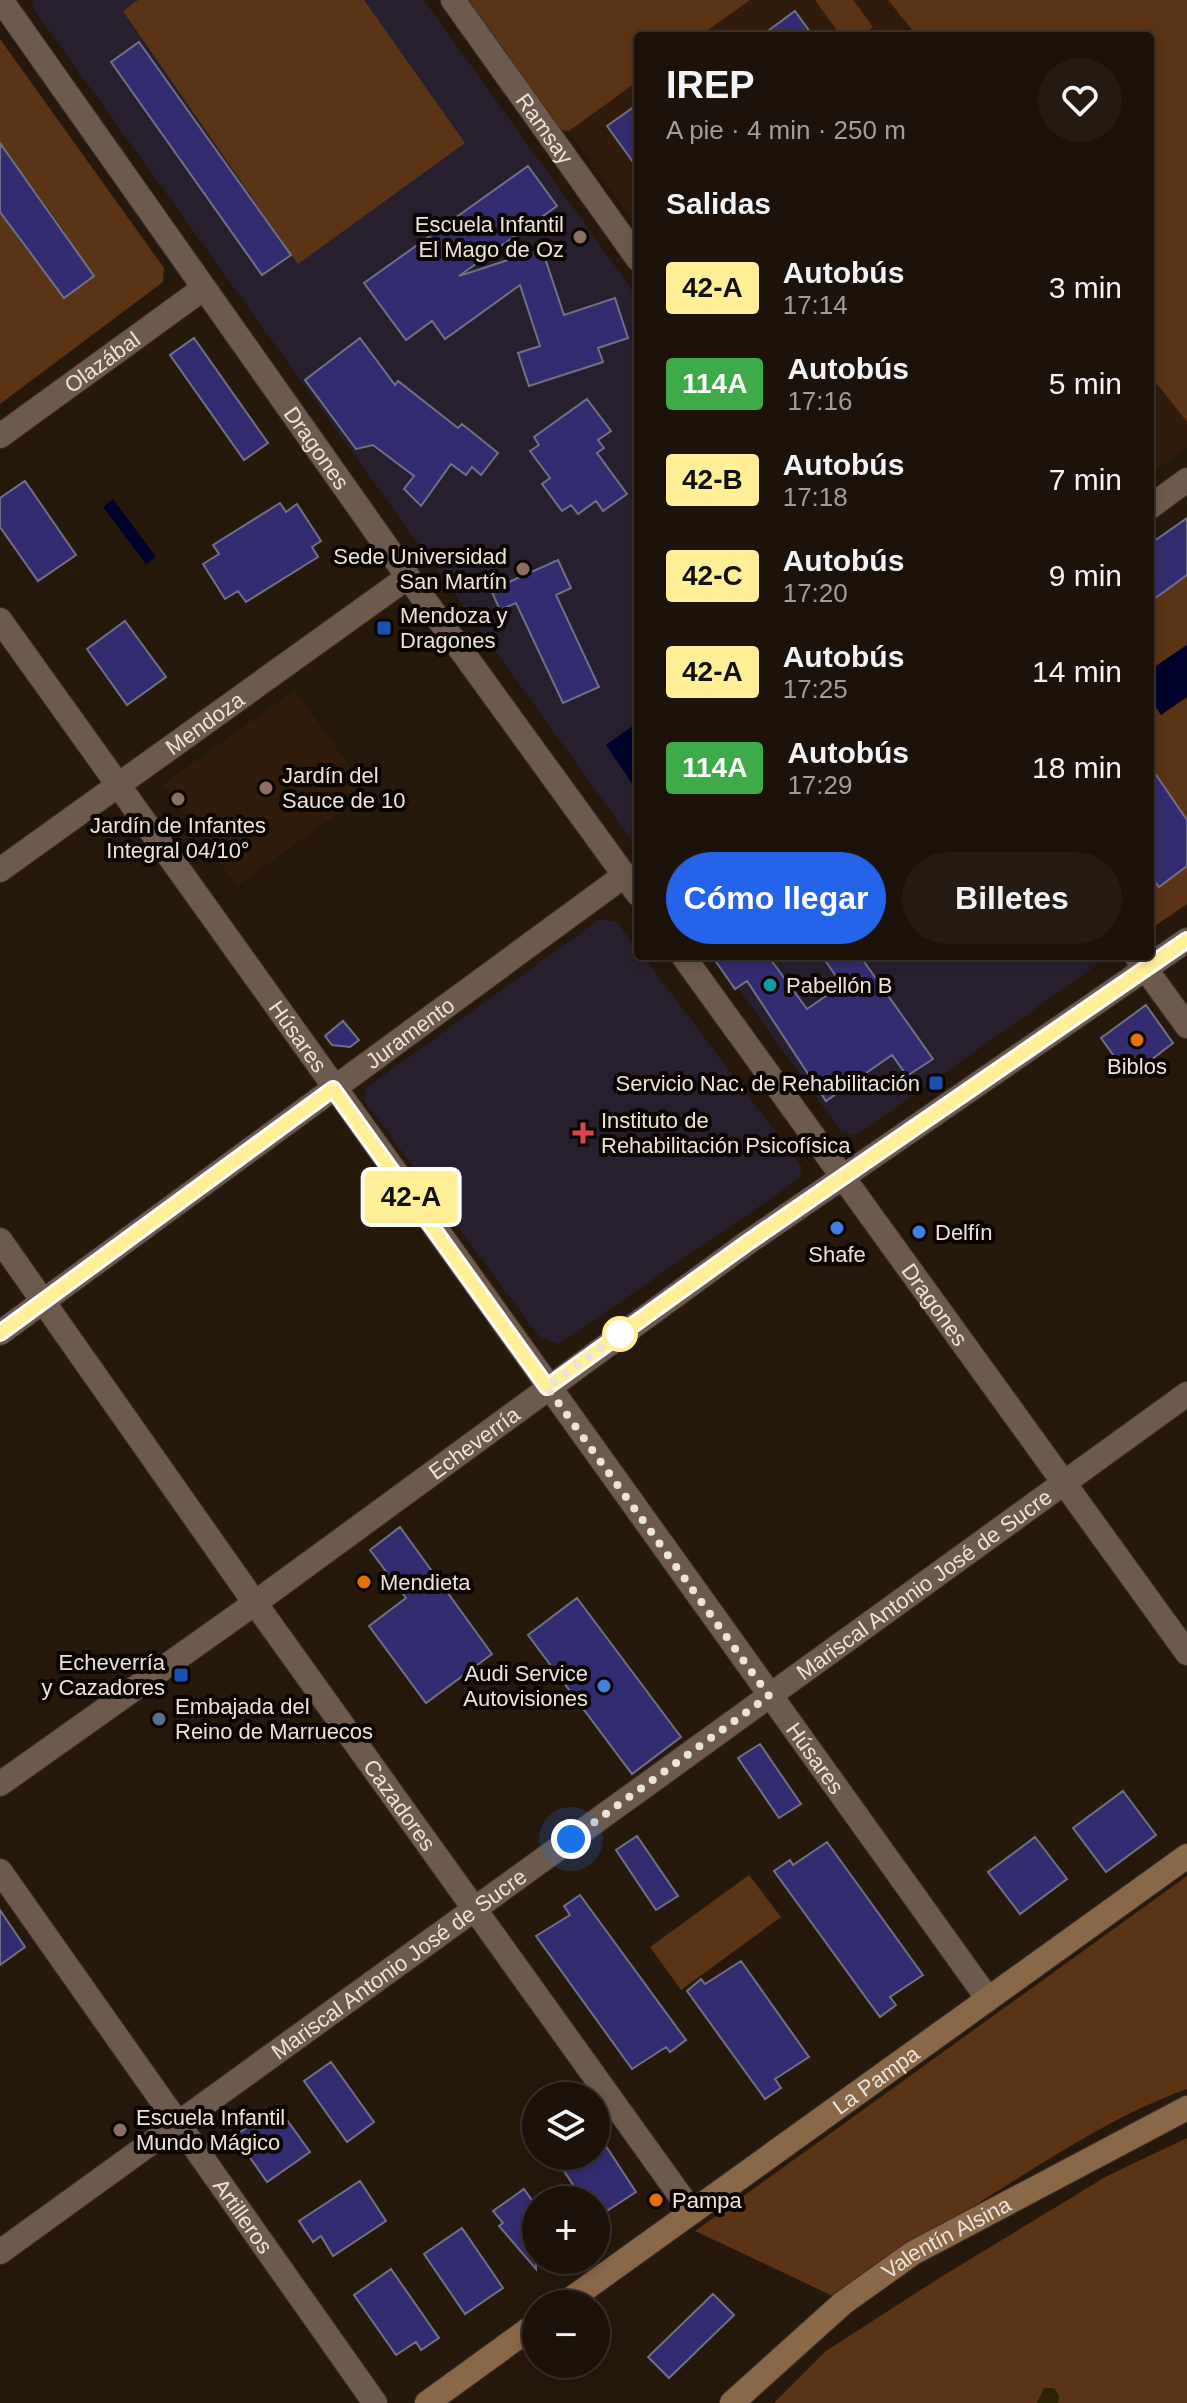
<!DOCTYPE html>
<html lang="es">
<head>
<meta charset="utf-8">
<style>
  :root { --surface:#1d1209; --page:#251b12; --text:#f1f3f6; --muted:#a09e9c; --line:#3b322a; --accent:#2563eb }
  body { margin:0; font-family:Helvetica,sans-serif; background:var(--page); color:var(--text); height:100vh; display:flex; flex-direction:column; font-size:30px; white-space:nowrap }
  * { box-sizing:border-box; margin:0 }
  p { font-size:26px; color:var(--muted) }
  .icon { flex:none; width:44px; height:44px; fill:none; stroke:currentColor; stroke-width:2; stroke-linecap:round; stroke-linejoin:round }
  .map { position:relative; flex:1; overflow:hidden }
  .details { position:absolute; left:634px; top:32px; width:520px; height:928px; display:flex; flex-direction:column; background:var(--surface); border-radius:8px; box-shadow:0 4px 12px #0003,0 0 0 2px var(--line) }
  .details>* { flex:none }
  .badge { padding:0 16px; border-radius:6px; font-size:28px; line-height:52px }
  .controls { position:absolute; left:522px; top:2082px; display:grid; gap:16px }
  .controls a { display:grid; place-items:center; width:88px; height:88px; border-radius:50%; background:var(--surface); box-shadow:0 4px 12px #0003,0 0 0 2px var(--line); font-size:40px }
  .you { position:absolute; width:40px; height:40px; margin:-20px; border:6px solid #fff; border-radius:50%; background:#1a73e8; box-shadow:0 0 0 12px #1a73e833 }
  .map>.badge { position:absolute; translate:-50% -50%; box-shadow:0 0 0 4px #fff }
  h2 { padding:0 32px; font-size:30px; line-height:72px }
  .round { display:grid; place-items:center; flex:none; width:84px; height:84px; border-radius:42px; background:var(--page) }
  .headline { display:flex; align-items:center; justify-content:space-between; height:136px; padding:0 32px }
  h1 { font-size:38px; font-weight:600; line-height:60px }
  .button { display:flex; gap:16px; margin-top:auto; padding:16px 32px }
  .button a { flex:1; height:92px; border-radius:48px; background:var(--accent); color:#fff; font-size:32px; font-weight:600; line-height:92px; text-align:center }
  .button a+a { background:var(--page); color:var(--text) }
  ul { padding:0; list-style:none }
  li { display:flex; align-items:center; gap:24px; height:96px; padding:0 32px }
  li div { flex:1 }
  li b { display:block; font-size:30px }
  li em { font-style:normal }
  li .badge { min-width:88px; font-weight:700; text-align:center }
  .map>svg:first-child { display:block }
  .built { fill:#311c0b }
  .medical { fill:#271f2e }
  .green { fill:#5a3414; fill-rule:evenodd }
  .sand { fill:#2a2202 }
  .water { fill:#00022c }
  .building { fill:#342c70; stroke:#707186; stroke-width:2 }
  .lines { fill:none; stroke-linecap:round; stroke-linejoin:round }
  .street-casing { stroke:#3b302c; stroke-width:26 }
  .secondary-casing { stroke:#3b302c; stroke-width:26 }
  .street { stroke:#6d5a4c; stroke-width:24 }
  .secondary { stroke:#896848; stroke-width:24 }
  .line-casing { stroke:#fff; stroke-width:18 }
  .line { stroke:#fff098; stroke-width:12 }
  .walk { stroke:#ede2da; stroke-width:8; stroke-dasharray:0 14.4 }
  .education-dot { fill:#8d6e63; stroke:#0b0502; stroke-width:3 }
  .transit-dot { fill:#1a4fb4; stroke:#0b0502; stroke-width:3 }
  .culture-dot { fill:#0f9aa8; stroke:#0b0502; stroke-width:3 }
  .food-dot { fill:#e8710a; stroke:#0b0502; stroke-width:3 }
  .health-dot { fill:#e0444e; stroke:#0b0502; stroke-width:3 }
  .shop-dot { fill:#3f7fe0; stroke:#0b0502; stroke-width:3 }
  .stop-dot { fill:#fff; stroke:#fff098; stroke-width:4 }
  .service-dot { fill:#5c6f8a; stroke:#0b0502; stroke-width:3 }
  .labels { text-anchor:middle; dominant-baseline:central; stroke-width:8; stroke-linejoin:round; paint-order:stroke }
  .street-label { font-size:22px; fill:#ede2da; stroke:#0b0502 }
  .poi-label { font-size:22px; fill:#ede2da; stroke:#0b0502; text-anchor:start }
</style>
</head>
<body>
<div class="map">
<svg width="1187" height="2403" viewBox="0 0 1187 2403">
  <rect width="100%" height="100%" fill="#27180c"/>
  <path class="built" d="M750,0h138l29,36h-217z
    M638,81v148l-69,-98z
    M1150,375l37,47v26l-37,27z
    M295,690l73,102 -131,94 -74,-102z"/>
  <path class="medical" d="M34,0h390l214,298v551l-606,-842z
    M600,919l17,3 21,28v6h5l159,211 -3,12 -240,165 -17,-6 1,4 -179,-242 3,-13z
    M715,956h386l-4,9 -240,170 -15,-2z"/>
  <path class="green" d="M138,0h226l101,143 -167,121 -175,-253z
    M460,0h290l-50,36h-62v45l-69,50 -24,-2z
    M815,0h38l20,27 -12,9h-20z
    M888,0h299v422l-37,-47v-339h-233z
    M0,39l164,229 -1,14 -163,122v-191l31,43 34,-24 -65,-90zM72,246l22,30 -30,21z
    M1187,576v69l-37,25v-67z
    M1187,697v123l-37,-54v-9l4,-3 -4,-6v-49l11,15z
    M1187,866v38l-35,24 -2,-53 9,12z
    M749,1875l32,42 -100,73 -31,-43z
    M1187,1876v213c-59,21 -114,55 -167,88 -63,39 -123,79 -183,121l-142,-67z
    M1187,2138v265h-413l52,-52 110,-71 171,-104z"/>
  <path class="sand" d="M1044,2388h10l5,8 -1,7h-21z"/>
  <path class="water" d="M113,499l43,58 -10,7 -43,-57z
    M1187,645v52l-26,18 -11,-16v-29z
    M634,725l4,6v61l-32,-47z"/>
  <path class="building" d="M795,11l18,25h-52z
    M139,42l152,213 -29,20 -151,-213z
    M638,104v65l-31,-43z
    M0,143l94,133 -30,22 -64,-86z
    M528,166l29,40 -98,70 83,-27 22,66 51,-17 13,40 -30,10 5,14 -74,24 -11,-33 22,-7 -20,-61 -75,54 -13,-18 -26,19 -42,-57z
    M194,338l74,105 -24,17 -74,-105z
    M360,338l35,47 3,-4 60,47 4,-4 36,29 -17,22 -9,-8 -6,8 -15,-11 -30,42 -17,-17 10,-13 -41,-31 -17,4 -51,-69z
    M587,399l24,32 -13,9 6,8 -7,5 30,41 -24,17 -7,-10 -18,13 -7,-9 -9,6 -20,-27 8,-6 -20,-27 9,-6 -5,-8z
    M25,481l51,74 -38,26 -38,-54v-29z
    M280,503l6,9 11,-8 24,37 -9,6 6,10 -72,45 -8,-11 -13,8 -22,-35 16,-10 -6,-9z
    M1187,518v57l-37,27v-58z
    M558,560l13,28 -15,7 43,92 -36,16 -47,-100 -16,7 -9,-20z
    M125,621l41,56 -39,28 -40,-56z
    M1150,766l37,54v46l-28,21 -9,-12z
    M712,956h56l39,53 35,-24 -20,-29h38l73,103 -26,17 -15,-21 -66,46 -79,-120 -12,8z
    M1146,1005l27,38 -44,34 -28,-39z
    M343,1021l16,19 -9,7 -18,-2 -7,-9z
    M400,1527l92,127 -66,49 -57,-77 37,-28 -36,-48z
    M577,1598l104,139 -49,37 -104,-139z
    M760,1744l41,60 -22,14 -41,-60z
    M1123,1791l33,44 -50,37 -33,-44z
    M637,1836l41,60 -22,14 -40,-60z
    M1035,1837l32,42 -47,35 -32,-42z
    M827,1842l96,133 -33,22 6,8 -16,12 -106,-146 16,-11 3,5z
    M580,1895l106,145 -16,12 -4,-5 -34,22 -96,-133 34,-21 -6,-9z
    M0,1910l25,37 -25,18z
    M741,1961l68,96 -34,22 6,9 -16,11 -78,-108 14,-12 4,5z
    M331,2062l43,60 -27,20 -43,-61z
    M277,2106l33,46 -43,30 -32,-46z
    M596,2131l40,61 -40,26v-18h-13l-23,-35 13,-9h23z
    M360,2181l26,40 -53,35 -12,-20 -8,6 -14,-21z
    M524,2189l12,17v63l-37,-43 4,-3 -10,-12z
    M462,2228l41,60 -38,26 -41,-60z
    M391,2269l48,69 -18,12 -5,-8 -20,13 -42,-60z
    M713,2294l21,21 -65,63 -21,-21z"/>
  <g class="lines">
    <g class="street-casing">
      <g id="street">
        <path id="s1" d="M1,0l407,577 230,317"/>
        <path id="s2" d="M453,0l185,259"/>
        <path id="s3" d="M0,436l204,-148"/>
        <path d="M1150,507l37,-27"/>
        <path id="s4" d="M0,620l988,1379"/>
        <path id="s5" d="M0,870l408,-293"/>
        <path id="s6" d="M683,956l504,697"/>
        <path d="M1137,957l50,69"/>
        <path id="s7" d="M0,1240l255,363 437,609"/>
        <path id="s8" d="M0,1333l625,-458"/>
        <path id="s9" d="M0,1784l255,-181 492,-360 440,-303"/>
        <path id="s10" d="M0,1871l375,532"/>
        <path id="s11" d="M0,2252l1187,-858"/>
      </g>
    </g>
    <g class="secondary-casing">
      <g id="secondary">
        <path id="s12" d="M564,2304l623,-448"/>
        <path d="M427,2403l109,-79"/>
        <path id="s13" d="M732,2403l111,-100 70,-50 274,-145"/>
      </g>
    </g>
    <use href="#street" class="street"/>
    <use href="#secondary" class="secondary"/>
  </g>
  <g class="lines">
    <g class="line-casing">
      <path id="line" d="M0,1333l333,-244 214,298 200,-144 440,-303"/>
    </g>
    <use href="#line" class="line"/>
    <path class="walk" d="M571,1839l198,-143 -222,-309 73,-53"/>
  </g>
  <g class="education-dot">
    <circle cx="580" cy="237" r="8"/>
    <circle cx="523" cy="569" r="8"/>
    <circle cx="266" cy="788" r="8"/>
    <circle cx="178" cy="799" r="8"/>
    <circle cx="120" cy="2130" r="8"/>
  </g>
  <g class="transit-dot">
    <rect x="376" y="620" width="16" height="16" rx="4"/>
    <rect x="928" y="1075" width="16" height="16" rx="4"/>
    <rect x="173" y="1667" width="16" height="16" rx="4"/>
  </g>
  <circle class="culture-dot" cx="770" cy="985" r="8"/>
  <g class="food-dot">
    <circle cx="1137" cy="1040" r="8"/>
    <circle cx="364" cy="1582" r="8"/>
    <circle cx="656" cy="2200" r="8"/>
  </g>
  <path class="health-dot" d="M579 1121h8v8h8v8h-8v8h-8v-8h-8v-8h8z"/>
  <g class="shop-dot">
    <circle cx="837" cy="1228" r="8"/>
    <circle cx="919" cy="1232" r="8"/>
    <circle cx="604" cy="1686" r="8"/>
  </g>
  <circle class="stop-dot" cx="620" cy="1334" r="16"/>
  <circle class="service-dot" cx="159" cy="1719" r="8"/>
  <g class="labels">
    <g class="street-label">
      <text stroke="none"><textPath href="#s2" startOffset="158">Ramsay</textPath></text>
      <text stroke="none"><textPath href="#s3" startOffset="126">Olazábal</textPath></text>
      <text stroke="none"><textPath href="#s1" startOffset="548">Dragones</textPath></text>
      <text stroke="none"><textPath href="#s5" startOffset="252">Mendoza</textPath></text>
      <text stroke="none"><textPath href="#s8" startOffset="508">Juramento</textPath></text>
      <text stroke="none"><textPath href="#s4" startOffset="512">Húsares</textPath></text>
      <text stroke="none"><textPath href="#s6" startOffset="430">Dragones</textPath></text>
      <text stroke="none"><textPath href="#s9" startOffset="584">Echeverría</textPath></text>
      <text stroke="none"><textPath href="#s11" startOffset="1140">Mariscal Antonio José de Sucre</textPath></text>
      <text stroke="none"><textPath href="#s4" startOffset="1400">Húsares</textPath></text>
      <text stroke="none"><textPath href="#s7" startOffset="692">Cazadores</textPath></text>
      <text stroke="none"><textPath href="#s11" startOffset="492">Mariscal Antonio José de Sucre</textPath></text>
      <text stroke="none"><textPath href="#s12" startOffset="384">La Pampa</textPath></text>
      <text stroke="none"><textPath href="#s10" startOffset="422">Artilleros</textPath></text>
      <text stroke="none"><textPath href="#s13" startOffset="272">Valentín Alsina</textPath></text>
    </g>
    <g class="poi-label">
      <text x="564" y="224" text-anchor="end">Escuela Infantil<tspan x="564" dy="25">El Mago de Oz</tspan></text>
      <text x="507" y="556" text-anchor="end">Sede Universidad<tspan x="507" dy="25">San Martín</tspan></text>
      <text x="400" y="615">Mendoza y<tspan x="400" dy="25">Dragones</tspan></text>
      <text x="282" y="775">Jardín del<tspan x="282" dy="25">Sauce de 10</tspan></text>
      <text x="178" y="825" text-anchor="middle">Jardín de Infantes<tspan x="178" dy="25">Integral 04/10°</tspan></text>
      <text x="786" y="985">Pabellón B</text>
      <text x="1137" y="1066" text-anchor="middle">Biblos</text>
      <text x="920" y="1083" text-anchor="end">Servicio Nac. de Rehabilitación</text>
      <text x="601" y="1120">Instituto de<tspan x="601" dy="25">Rehabilitación Psicofísica</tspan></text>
      <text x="935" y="1232">Delfín</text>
      <text x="837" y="1254" text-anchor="middle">Shafe</text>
      <text x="380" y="1582">Mendieta</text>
      <text x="165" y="1662" text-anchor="end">Echeverría<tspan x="165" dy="25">y Cazadores</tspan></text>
      <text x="588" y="1673" text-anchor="end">Audi Service<tspan x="588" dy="25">Autovisiones</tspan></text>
      <text x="175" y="1706">Embajada del<tspan x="175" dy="25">Reino de Marruecos</tspan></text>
      <text x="136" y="2117">Escuela Infantil<tspan x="136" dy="25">Mundo Mágico</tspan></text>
      <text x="672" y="2200">Pampa</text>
    </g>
  </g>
</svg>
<div class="controls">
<a><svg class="icon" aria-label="layers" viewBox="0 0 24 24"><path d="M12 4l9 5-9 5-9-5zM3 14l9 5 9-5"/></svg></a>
<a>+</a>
<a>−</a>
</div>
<div class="you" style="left:571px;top:1839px"></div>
<b class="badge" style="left:411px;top:1197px;background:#fff098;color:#111">42-A</b>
<section class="details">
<div class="headline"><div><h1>IREP</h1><p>A pie · 4 min · 250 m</p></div><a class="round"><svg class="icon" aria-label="heart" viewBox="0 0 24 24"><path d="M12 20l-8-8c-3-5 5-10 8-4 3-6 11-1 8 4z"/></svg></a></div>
<h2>Salidas</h2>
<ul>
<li><span class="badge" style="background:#fff098;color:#111">42-A</span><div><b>Autobús</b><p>17:14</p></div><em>3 min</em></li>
<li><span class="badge" style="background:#3fab48;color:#fff">114A</span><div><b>Autobús</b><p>17:16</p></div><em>5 min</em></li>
<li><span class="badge" style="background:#fff098;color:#111">42-B</span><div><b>Autobús</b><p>17:18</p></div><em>7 min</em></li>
<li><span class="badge" style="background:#fff098;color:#111">42-C</span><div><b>Autobús</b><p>17:20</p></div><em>9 min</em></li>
<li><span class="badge" style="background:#fff098;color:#111">42-A</span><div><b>Autobús</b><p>17:25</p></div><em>14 min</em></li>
<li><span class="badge" style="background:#3fab48;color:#fff">114A</span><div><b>Autobús</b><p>17:29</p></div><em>18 min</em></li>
</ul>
<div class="button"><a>Cómo llegar</a><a>Billetes</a></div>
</section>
</div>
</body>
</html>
